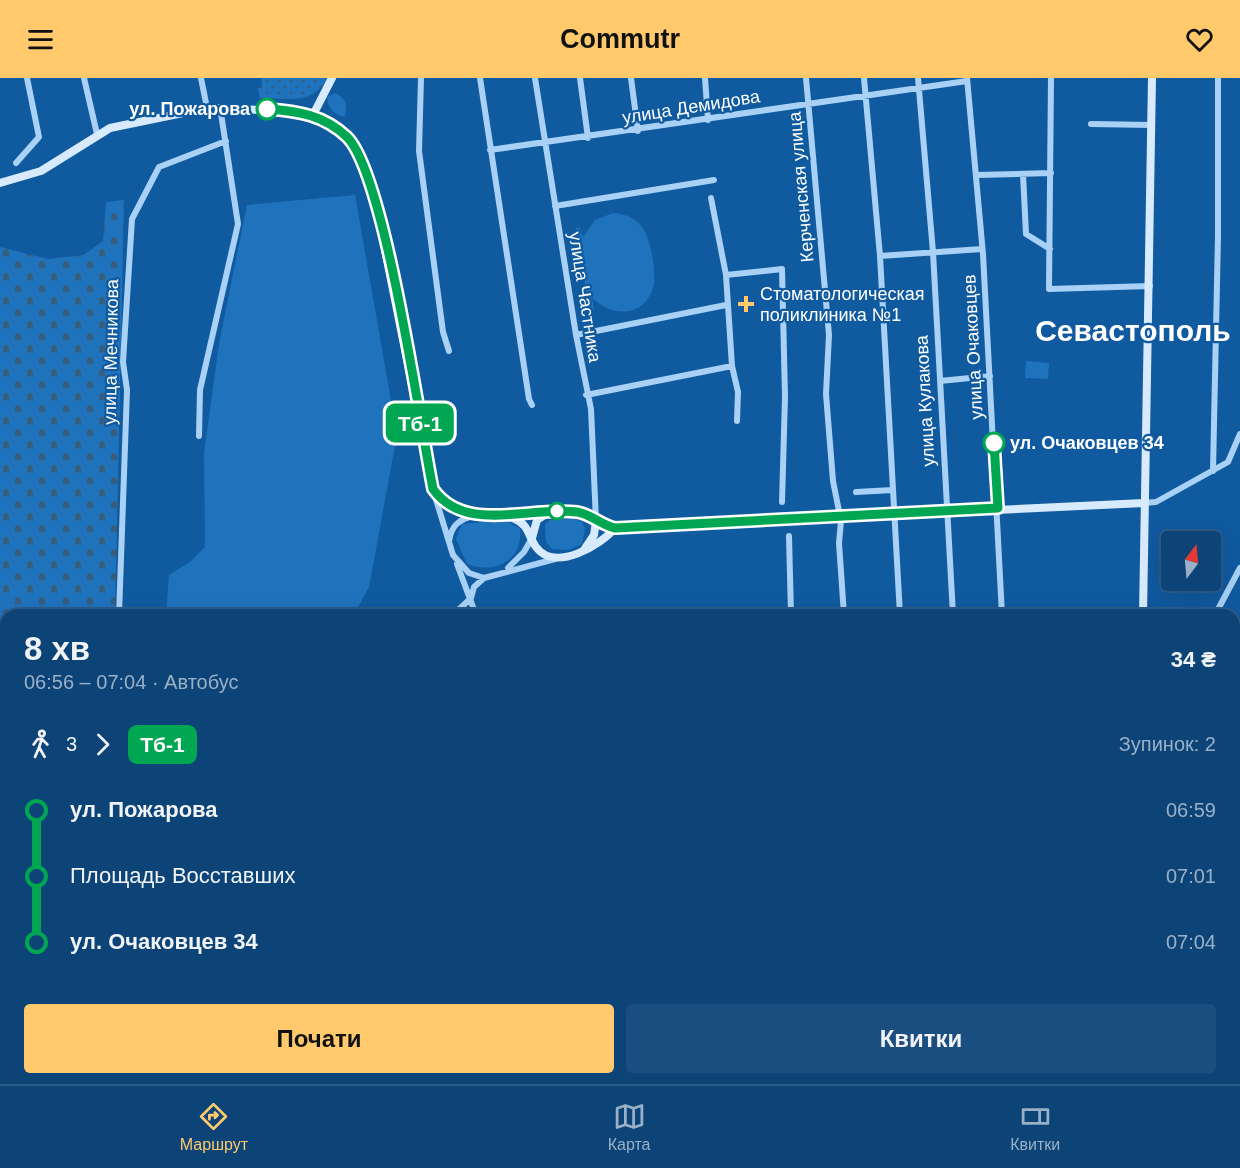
<!DOCTYPE html>
<html lang="uk">
<head>
<meta charset="utf-8">
<style>
  :root { --surface:#0c4478; --page:#1a4e80; --text:#f1f3f6; --muted:#9ab0c6; --line:#2c5c8a; --accent:#ffc96c }
  body { margin:0; font-family:Helvetica,sans-serif; background:var(--page); color:var(--text); height:100vh; display:flex; flex-direction:column; font-size:22px; white-space:nowrap }
  * { box-sizing:border-box; margin:0 }
  p { font-size:20px; color:var(--muted) }
  .icon { flex:none; width:33px; height:33px; fill:none; stroke:currentColor; stroke-width:2; stroke-linecap:round; stroke-linejoin:round }
  .map { position:relative; flex:1; overflow:hidden }
  .side { position:absolute; left:0px; top:531px; width:1240px; height:476px; display:flex; flex-direction:column; background:var(--surface); border-radius:18px 18px 0 0; box-shadow:0 6px 24px #0002,0 0 0 2px var(--line) }
  .side>* { flex:none }
  .badge { padding:0 12px; border-radius:9px; font-size:21px; line-height:39px }
  .needle { width:39px; rotate:16deg }
  .fabs { position:absolute; left:1161px; top:453px; display:grid; gap:12px }
  .fabs a { display:grid; place-items:center; width:60px; height:60px; border-radius:6px; background:var(--surface); box-shadow:0 6px 24px #0002,0 0 0 2px var(--line); font-size:30px }
  .map>.badge { position:absolute; translate:-50% -50%; box-shadow:0 0 0 3px #fff }
  .legs { display:flex; align-items:center; gap:9px; height:66px; padding:0 24px; font-size:20px }
  .legs p { margin-inline-start:auto }
  .head { display:flex; align-items:center; justify-content:space-between; height:102px; padding:0 24px }
  h1 { font-size:33px; font-weight:700; line-height:45px }
  .primary-button { display:flex; gap:12px; margin-top:auto; padding:12px 24px }
  .primary-button a { flex:1; height:69px; border-radius:6px; background:var(--accent); color:#111; font-size:24px; font-weight:700; line-height:69px; text-align:center }
  .primary-button a+a { background:var(--page); color:var(--text) }
  ul { padding:0 24px; list-style:none }
  li { display:flex; align-items:center; gap:21px; height:66px; font-size:22px }
  li i { display:grid; place-items:center; width:9px; height:100%; margin:0 8px; background:currentColor }
  li i::after { content:''; width:15px; height:15px; margin:-8px; border:4px solid; border-radius:50%; background:var(--surface) }
  li p { margin-inline-start:auto }
  li:first-child i { background:linear-gradient(#0000 50%,currentColor 0) }
  li:last-child i { background:linear-gradient(currentColor 50%,#0000 0) }
  header { display:flex; justify-content:space-between; align-items:center; height:78px; padding:0 24px; background:var(--accent); color:#111; font-size:27px; font-weight:700 }
  .tabs { display:flex; justify-content:space-around; align-items:center; height:84px; border-top:2px solid var(--line); background:var(--surface); font-size:16px; color:var(--muted) }
  .tabs a { display:grid; justify-items:center; gap:3px }
  .tabs .selected { color:var(--accent) }
  .map>svg:first-child { display:block }
  .grass { fill:#1f73bd }
  .cemetery { fill:url(#cemetery-stones) }
  .park { fill:url(#park-dots) }
  .lines { fill:none; stroke-linecap:round; stroke-linejoin:round }
  .street { stroke:#a8d1f5; stroke-width:6 }
  .secondary { stroke:#d8ebfe; stroke-width:8 }
  .line-1-casing { stroke:#fff; stroke-width:14 }
  .line-1 { stroke:#00a651; stroke-width:9 }
  .stop-1-dot { fill:#fff; stroke:#00a651; stroke-width:3 }
  .poi-dot { fill:#ffc96c; stroke:#105aa0; stroke-width:2 }
  .labels { text-anchor:middle; dominant-baseline:central; stroke-width:4.5; stroke-linejoin:round; paint-order:stroke }
  .street-label { font-size:18px; fill:#fff; stroke:#105aa0 }
  .stop-label { font-size:18px; font-weight:bold; fill:#fff; stroke:#105aa0; text-anchor:end }
  .poi-label { font-size:18px; fill:#fff; stroke:#105aa0; text-anchor:start }
  .town-label { font-size:30px; font-weight:bold; fill:#fff; stroke:#105aa0 }
</style>
</head>
<body>
<header><svg class="icon" aria-label="menu" viewBox="0 0 24 24"><path d="M4 6h16M4 12h16M4 18h16"/></svg>Commutr<svg class="icon" aria-label="heart" viewBox="0 0 24 24"><path d="M12 20l-8-8c-3-5 5-10 8-4 3-6 11-1 8 4z"/></svg></header>
<div class="map">
<svg width="1240" height="1006" viewBox="0 0 1240 1006">
  <defs>
    <pattern id="cemetery-stones" width="16" height="16" patternUnits="userSpaceOnUse" patternTransform="scale(1.5)"><rect width="16" height="16" fill="#1f73bd"/><path d="M2 7V4a2 2 0 0 1 4 0v3zM10 15v-3a2 2 0 0 1 4 0v3z" fill="#385e7f"/></pattern>
    <pattern id="park-dots" width="8" height="8" patternUnits="userSpaceOnUse" patternTransform="scale(1.5)"><rect width="8" height="8" fill="#1f73bd"/><path d="M2 2h.1M6 6h.1" fill="none" stroke="#385e7f" stroke-width="1.8" stroke-linecap="round"/></pattern>
  </defs>
  <rect width="100%" height="100%" fill="#105aa0"/>
  <path class="grass" d="M335,15c12,6 12,11 10,24 -11,-2 -17,-9 -18,-20z
    M355,117l42,240 -28,152 -15,28h-188l3,-40 21,-13 15,-15 -1,-94 15,-109 28,-139z
    M613,135c30,2 36,22 40,48 1,11 3,22 -2,32 -12,26 -43,22 -59,4l2,14h-5l-13,-83h4l3,9 12,-17z
    M1026,283l23,2 -1,16 -23,-1z
    M572,440l10,4 3,7 -3,15 -14,6 -16,-1 -6,-7 -1,-18 5,-4z
    M503,442l17,8c4,32 -25,47 -53,36l-11,-25 6,-15z"/>
  <path class="cemetery" d="M124,122l-9,415h-109v193l-6,5v-566l48,12 36,-4 19,-14 3,-39z"/>
  <path class="park" d="M261,0h67c-17,28 -39,20 -68,20l-2,-9 4,-2z"/>
  <g class="lines">
    <path class="street" d="M84,0l13,56
      M201,0l6,30
      M421,0l-2,73 24,181 6,19
      M480,0l49,321 3,6
      M535,0l41,257 15,74 5,112
      M580,0l8,60
      M631,0l7,53
      M705,0l3,42
      M806,0l23,257 -3,59 7,87 8,40 -2,22 5,72
      M864,0l16,178 20,359
      M918,0l15,174 20,363
      M967,0l16,176 19,361
      M1051,0l-2,211 101,-3
      M1091,46l61,1
      M490,72l477,-69
      M16,85l23,-26 -12,-59
      M1023,96l3,60 24,15
      M977,97l74,-2
      M711,120l15,77 6,91 6,26 -1,29
      M555,128l159,-26
      M880,178l102,-7
      M726,197l56,-6 3,128 -3,105
      M576,257l150,-30
      M940,303l50,-5
      M586,317l146,-29
      M199,358l1,-46 38,-166 -18,-117
      M1213,393l5,-235v-158
      M856,414l37,-2
      M434,415l19,62 16,18 15,5 71,-19
      M1144,425l12,-1 72,-40 12,-28
      M789,458l2,79
      M449,464c2,-16 9,-22 24,-26
      M457,486l19,51
      M508,490l16,-16 8,-14
      M471,520l3,-11 10,-9
      M119,537l8,-225 -4,-28 9,-143 27,-52 67,-26
      M453,537l18,-17
      M1215,537l25,-47
      M0,946l6,-5
      M209,1000l2,6
      M718,1000l7,6
      M463,1006l3,-6
      M518,1006l3,-6
      M535,1006l3,-6
      M675,1006l4,-6"/>
    <path class="secondary" d="M313,37l19,-37
      M0,105l41,-12 69,-43 97,-20 83,3 23,4 19,10 16,13 9,13 19,54 57,284c15,21 34,27 59,27 8,1 16,0 23,3 14,6 13,17 21,28 19,26 65,-2 79,-19
      M503,435l72,-2 40,17 529,-25
      M532,460l5,-18 11,-7
      M584,472l10,-15 2,-14
      M1143,537l9,-537
      M1234,644l6,-4
      M1234,742l6,-8
      M1234,885l6,-10
      M0,917l6,8
      M66,1000l4,6
      M1170,1000l1,6
      M1186,1000l1,6
      M773,1006l4,-6
      M876,1006l4,-6"/>
  </g>
  <g class="lines">
    <g class="line-1-casing">
      <path id="line-1" d="M267,31c31,2 57,6 80,28 38,37 73,288 86,352 32,45 96,17 144,23 14,2 24,13 38,16l383,-20 -4,-65"/>
    </g>
    <use href="#line-1" class="line-1"/>
  </g>
  <g class="stop-1-dot">
    <circle cx="267" cy="31" r="10"/>
    <circle cx="994" cy="365" r="10"/>
    <circle cx="557" cy="433" r="8"/>
  </g>
  <path class="poi-dot" d="M743 217h6v6h6v6h-6v6h-6v-6h-6v-6h6z"/>
  <g class="labels">
    <g class="street-label">
      <text transform="translate(691 29) rotate(-9)">улица Демидова</text>
      <text transform="translate(801 109) rotate(-95)">Керченская улица</text>
      <text transform="translate(585 219) rotate(81)">улица Частника</text>
      <text transform="translate(973 269) rotate(-93)">улица Очаковцев</text>
      <text transform="translate(111 274) rotate(-89)">улица Мечникова</text>
      <text transform="translate(925 323) rotate(-93)">улица Кулакова</text>
    </g>
    <g class="stop-label">
      <text x="250" y="31">ул. Пожарова</text>
      <text x="1010" y="365" text-anchor="start">ул. Очаковцев 34</text>
    </g>
    <g class="poi-label">
      <text x="760" y="216">Стоматологическая<tspan x="760" dy="21">поликлиника №1</tspan></text>
    </g>
    <g class="town-label">
      <text x="1133" y="252">Севастополь</text>
    </g>
  </g>
</svg>
<div class="fabs">
<a><svg class="needle" viewBox="-14 -14 28 28"><path d="M0-13l5 13h-10z" fill="#e53935"/><path d="M0 13l5-13h-10z" fill="#9ab0c6"/></svg></a>
</div>
<b class="badge" style="left:420px;top:345px;background:#00a651;color:#fff">Тб-1</b>
<section class="side">
<div class="head"><div><h1>8 хв</h1><p>06:56 – 07:04 · Автобус</p></div><b>34 ₴</b></div>
<div class="legs"><svg class="icon" aria-label="walk" viewBox="0 0 24 24"><circle cx="13" cy="4" r="2"/><path d="M13 8l-2 6 4 7M11 14l-3 7M7 12l3-4h3l4 4"/></svg>3<svg class="icon" aria-label="forward" viewBox="0 0 24 24"><path d="M9 5l7 7-7 7"/></svg><b class="badge" style="background:#00a651;color:#fff">Тб-1</b><p>Зупинок: 2</p></div>
<ul>
<li><i style="color:#00a651"></i><b>ул. Пожарова</b><p>06:59</p></li>
<li><i style="color:#00a651"></i><span>Площадь Восставших</span><p>07:01</p></li>
<li><i style="color:#00a651"></i><b>ул. Очаковцев 34</b><p>07:04</p></li>
</ul>
<div class="primary-button"><a>Почати</a><a>Квитки</a></div>
</section>
</div>
<nav class="tabs">
<a class="selected"><svg class="icon" aria-label="directions" viewBox="0 0 24 24"><path d="M12 3l9 9-9 9-9-9zM9 14v-3h6M13 9l2 2-2 2"/></svg>Маршрут</a>
<a><svg class="icon" aria-label="map" viewBox="0 0 24 24"><path d="M3 6l6-2 6 2 6-2v14l-6 2-6-2-6 2zM9 4v14M15 6v14"/></svg>Карта</a>
<a><svg class="icon" aria-label="tickets" viewBox="0 0 24 24"><path d="M3 7h18v10H3zM15 7v10"/></svg>Квитки</a>
</nav>
</body>
</html>
